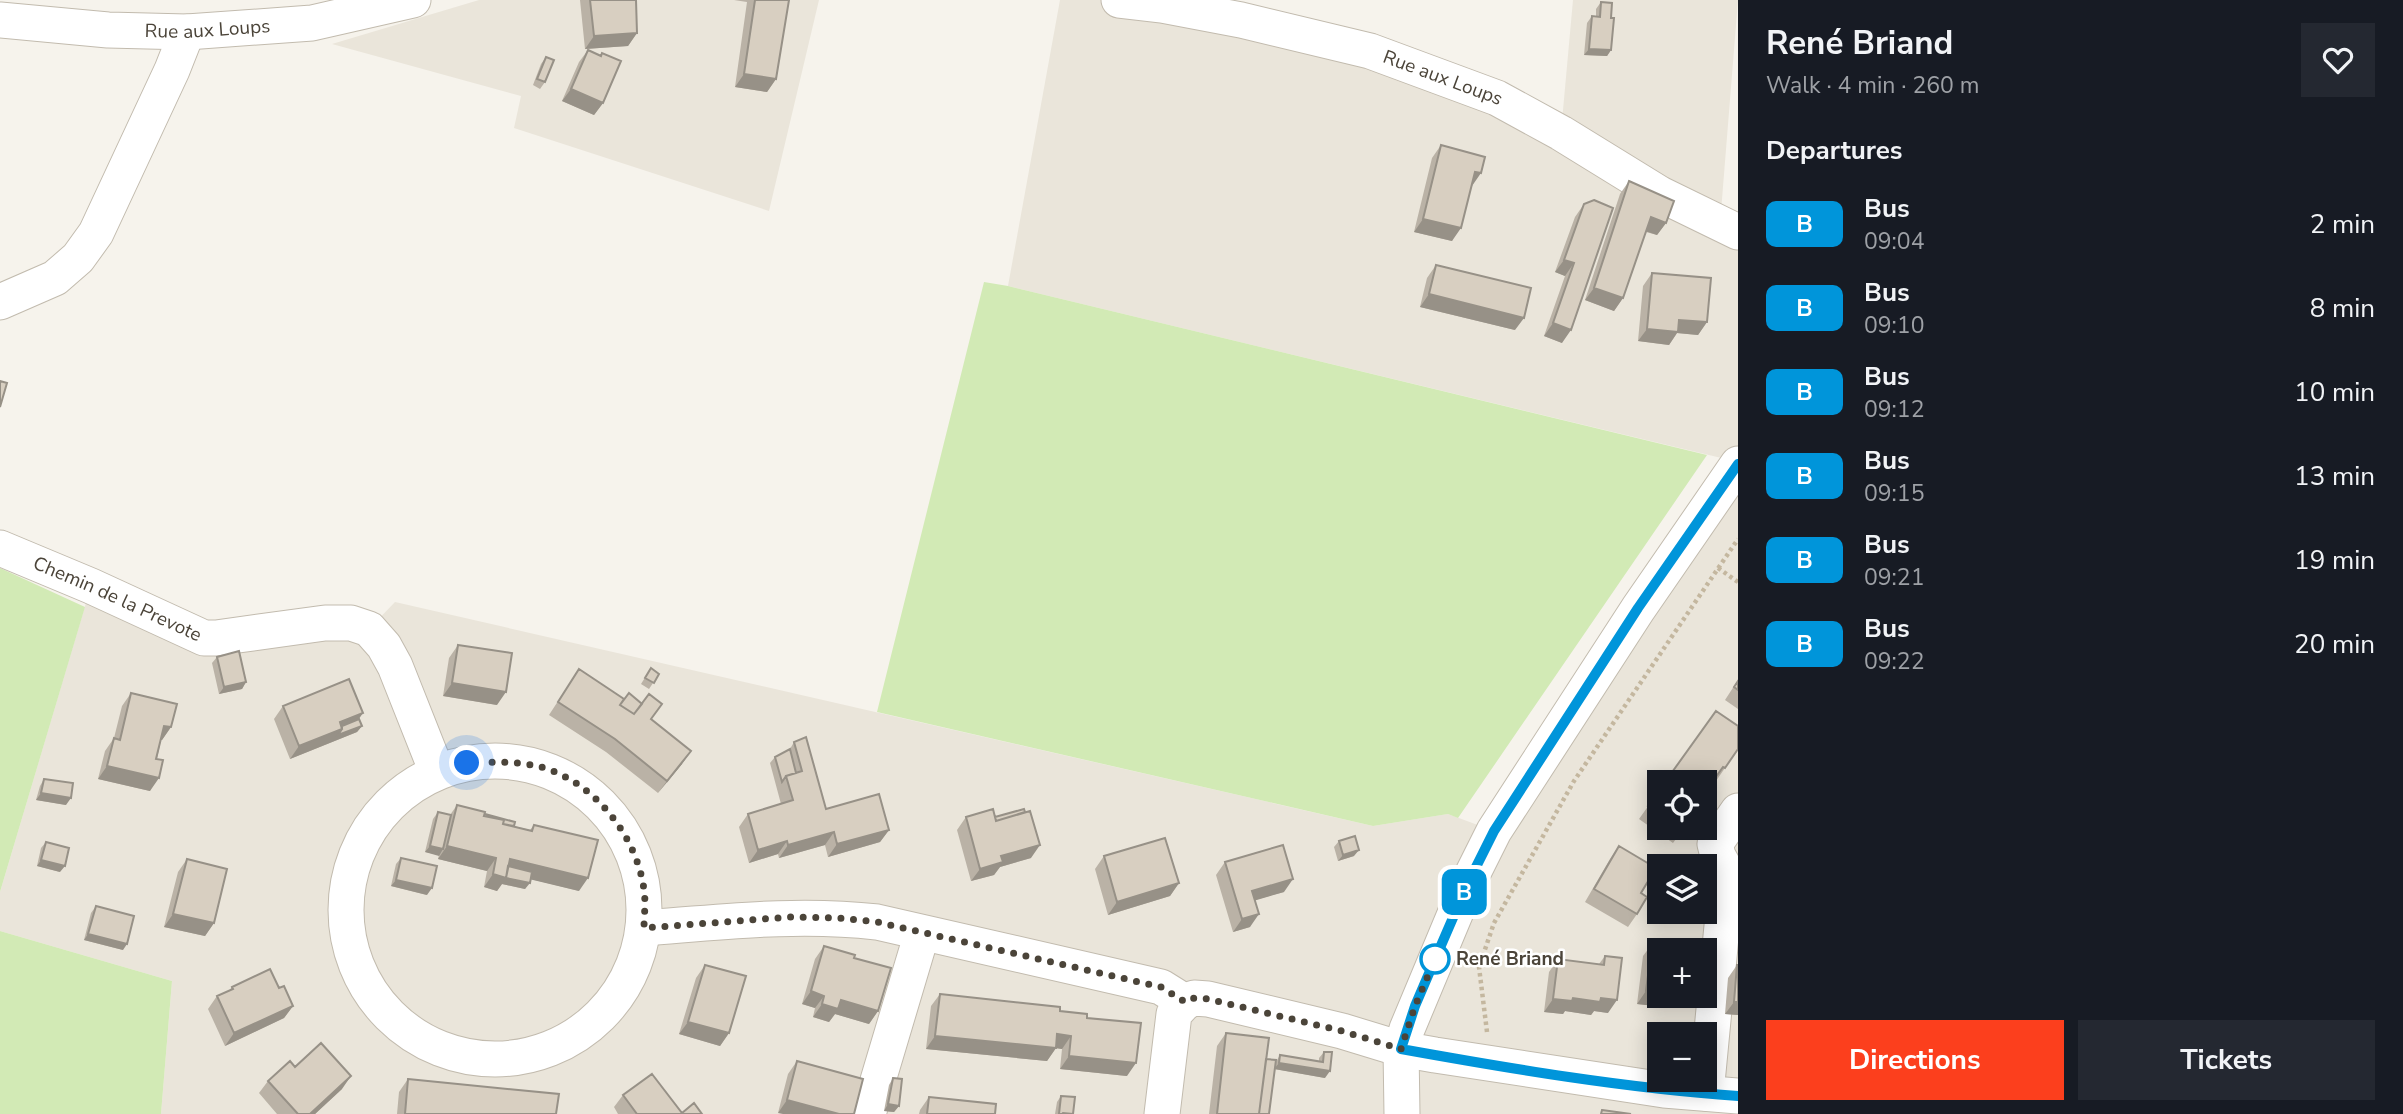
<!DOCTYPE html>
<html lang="en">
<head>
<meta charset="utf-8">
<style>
  :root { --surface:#171b24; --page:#242831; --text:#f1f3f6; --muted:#9ea1a6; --accent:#fc3f1d }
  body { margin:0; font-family:"Nunito Sans",sans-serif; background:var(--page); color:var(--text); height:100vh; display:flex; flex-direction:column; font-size:26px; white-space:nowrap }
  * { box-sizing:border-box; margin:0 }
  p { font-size:23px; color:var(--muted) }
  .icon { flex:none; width:38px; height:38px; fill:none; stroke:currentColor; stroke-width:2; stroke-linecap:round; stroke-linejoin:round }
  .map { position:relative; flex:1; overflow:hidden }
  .sheet { display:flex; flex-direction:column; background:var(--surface); width:665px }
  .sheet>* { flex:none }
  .badge { padding:0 14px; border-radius:10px; font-size:24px; line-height:46px }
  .buttons { position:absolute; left:1647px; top:770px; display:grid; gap:14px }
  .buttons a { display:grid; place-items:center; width:70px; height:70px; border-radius:0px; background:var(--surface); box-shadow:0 4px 18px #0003; font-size:35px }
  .you { position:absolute; width:35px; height:35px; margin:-18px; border:5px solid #fff; border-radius:50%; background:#1a73e8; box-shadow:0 0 0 10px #1a73e833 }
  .map>.badge { position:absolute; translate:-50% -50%; box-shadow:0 0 0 4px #fff }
  h2 { padding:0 28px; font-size:26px; line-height:63px }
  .round { display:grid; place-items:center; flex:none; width:74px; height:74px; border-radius:0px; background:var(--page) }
  .overview { display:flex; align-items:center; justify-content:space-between; height:119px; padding:0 28px }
  h1 { font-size:33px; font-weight:700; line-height:52px }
  .action { display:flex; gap:14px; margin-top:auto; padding:14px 28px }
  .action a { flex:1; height:80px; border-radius:0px; background:var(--accent); color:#fff; font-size:28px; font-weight:700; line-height:80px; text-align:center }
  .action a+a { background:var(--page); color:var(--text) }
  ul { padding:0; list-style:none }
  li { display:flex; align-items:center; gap:21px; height:84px; padding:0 28px }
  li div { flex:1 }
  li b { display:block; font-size:26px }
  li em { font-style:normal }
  li .badge { min-width:77px; font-weight:700; text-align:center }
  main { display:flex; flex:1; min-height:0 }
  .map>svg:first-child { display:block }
  .residential { fill:#eae5da; fill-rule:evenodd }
  .green { fill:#d2eab5 }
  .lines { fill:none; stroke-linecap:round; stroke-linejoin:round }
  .minor-casing { stroke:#c2bbae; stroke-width:37 }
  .path { stroke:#c4b79f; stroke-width:4.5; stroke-dasharray:3.5 3.5; stroke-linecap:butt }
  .minor { stroke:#fff; stroke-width:35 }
  .wall { fill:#bab2a6 }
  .shaded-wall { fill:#979187 }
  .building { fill:#d8cfc1; stroke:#979187; stroke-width:2 }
  .line-casing { stroke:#fff; stroke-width:16 }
  .line { stroke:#0095da; stroke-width:10 }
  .walk { stroke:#4b4439; stroke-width:7; stroke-dasharray:0 12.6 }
  .stop-dot { fill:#fff; stroke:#0095da; stroke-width:3.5 }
  .labels { text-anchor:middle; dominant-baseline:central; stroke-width:5; stroke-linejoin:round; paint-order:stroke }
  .street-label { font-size:19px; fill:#4b4439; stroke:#fff }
  .stop-label { font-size:19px; font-weight:bold; fill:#4b4439; stroke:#fff; text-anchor:start }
</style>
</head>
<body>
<main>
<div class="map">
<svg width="1738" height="1114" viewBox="0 0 1738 1114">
  <rect width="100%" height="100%" fill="#f6f3ec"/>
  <path class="residential" d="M479,0h340l-50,211 -255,-83 7,-32 -189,-52z
    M1060,0h59l123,20 319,112 12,-132h165l-18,224 18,8v230l-730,-176z
    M1738,464v650h-1577l11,-133 -172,-50v-39l91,-306 97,45 181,-2 26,-27 978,224 75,-12 46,17zM1659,782h45v46h-45zM1659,866h45v46h-45zM1659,950h45v46h-45zM1659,1034h45v46h-45z"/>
  <path class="green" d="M984,282l24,4 699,169 -249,363 -10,-4 -75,12 -496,-114z
    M0,568l85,39 -85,285z
    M0,931l172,50 -11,133h-161z"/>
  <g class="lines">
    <g class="minor-casing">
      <g id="minor">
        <path id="s1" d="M1119,0l43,5 79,15 129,31 127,47 64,35 99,61 78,38"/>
        <path id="s2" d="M0,20l108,10 79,2 125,-9 101,-23"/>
        <path d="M0,302l55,-24 23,-20 18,-25 76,-163 15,-38"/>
        <path id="s3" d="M0,548l91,38 113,52h12l109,-15h26l18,6 15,17 11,20 42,106"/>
        <circle cx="495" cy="910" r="149"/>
        <path d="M644,928c79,-6 153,-15 233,-6l284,65 24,15"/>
        <path d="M1185,1002l9,-4 14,1 134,32 59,18 34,6 229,35 74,6"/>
        <path d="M1706,1093l16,-167 10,-45 -14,-25 -3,-12 23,-33"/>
        <path d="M868,1114l54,-181"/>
        <path d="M1162,1114l12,-100 11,-12"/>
        <path d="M1402,1114l-1,-65 6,-20 61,-146 26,-52 144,-222 100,-145"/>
      </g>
    </g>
    <path class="path" d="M1718,568l20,14
      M1487,1032l-8,-65 15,-44 80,-142 164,-242"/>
    <use href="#minor" class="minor"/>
  </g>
  <path class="wall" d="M580,0h56l1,33 -9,13 -43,3z
    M734,0h55l-13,79 -9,13 -32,-5 12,-85z
    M1601,2l10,16v32l-4,6 -23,-1 3,-32 5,-7 4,1v-8z
    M588,50l13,6 1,-3 1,50 -9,12 -32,-14 17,-39z
    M546,57l-1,25 -5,7 -7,-4 8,-21z
    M1441,145l31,41 -20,55 -38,-9 18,-74z
    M1629,181l37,42 -9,12 -11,-3 -23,66 -9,13 -29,-11 35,-106z
    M1584,204l-22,139 -18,-7 21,-60 -10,-4 20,-55z
    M1436,265l79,65 -95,-23 7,-29z
    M1652,273l55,49 -9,13 -21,-2 -8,12 -31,-4 5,-55z
    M458,645l39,60 -54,-9 6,-38z
    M217,657l29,25 -4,7 -23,5 -7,-31z
    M651,668l8,6 -10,15 -8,-5z
    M579,669l72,50 31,45 -24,29 -52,-41 -57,-37z
    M1738,680v29l-13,-9z
    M131,693l40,34 -9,13h-1l-11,51 -52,-12 7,-28 9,-13 8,-32z
    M283,706l76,14 3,6 -5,6 -67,27 -16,-40z
    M794,742l32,67 63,21 -9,12 -52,15 -3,-12 -46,13 -1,-4 -29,9 -10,-36 9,-13 33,-10 -11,-41 5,-6 15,-8z
    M1738,749l-22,32 -2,-2 -9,13 -1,6v-16z
    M44,779l22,26 -30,-5 4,-14z
    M1659,791v37h25l-11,15 -34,-24z
    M457,805l28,9 29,12 16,4 4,-5 45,66 -48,-12 -6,10 -23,-5 -5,7 -13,-4 3,-16 -49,-12 1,-4 -14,-3 8,-33 5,-7 12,3z
    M966,817h29l36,41 -31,9 -6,8 -23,6 -14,-51z
    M1339,841l15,15 -16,5 -4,-14z
    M46,842l14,30 -23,-6 4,-18z
    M1619,846l22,47 -4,21 -9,13 -43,-25 25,-43z
    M1104,856l75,27 -9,13 -62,19 -13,-46z
    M401,858l26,37 -36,-9 5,-22z
    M187,859l27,64 -9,13 -41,-9 14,-55z
    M1225,862l59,30 -29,8 -5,27 -17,5 -17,-57z
    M96,906l27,44 -39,-10 7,-27z
    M1652,944l7,6 14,58 -36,-4 6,-48z
    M824,946l30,12 24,53 -9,13 -34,-10 -6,8 -16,-5 2,-9 -13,-4 13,-45z
    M1605,956l3,57 -14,-2 -3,4 -26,-4 -2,3 -19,-2 5,-40 9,-13 41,5z
    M705,965l24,68 -9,13 -41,-12 17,-56z
    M1737,965l1,50 -13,-1 3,-36z
    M232,987l47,1 14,18 -9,12 -59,28 -17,-37 9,-13 12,-5z
    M940,994l120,17 27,7 40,58 -67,-7 2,-20 -6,-1 -9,13 -121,-12 5,-43z
    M1226,1033l40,26 10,3 4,-7 39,7v-4l5,-6 1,26 -50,-9 -6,45h-60l8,-68z
    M797,1061l66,18 -85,34 10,-39z
    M295,1067l47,22 -27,25h-38l-18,-21 9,-12z
    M893,1078l6,28 -5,6 -10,-1 5,-26z
    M408,1079l148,35h-159l2,-22z
    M623,1095l59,18 20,1h-84l-4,-7z
    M1061,1096l12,18h2h-20l2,-12z
    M929,1097l66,17h-76l1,-4z"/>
  <path class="shaded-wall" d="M637,33l-9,13 -43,3 9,-13z
    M1589,49l22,1 -4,6 -23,-1z
    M744,74l32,5 -9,13 -32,-5z
    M571,89l32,14 -9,12 -32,-14z
    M1475,172l6,1 -9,13z
    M1651,217l15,6 -9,12 -15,-5z
    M1423,219l38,9 -9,13 -38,-9z
    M1564,260l10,3 -9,13 -10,-4z
    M1594,288l29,10 -9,13 -29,-11z
    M1429,294l95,24 -9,12 -95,-23z
    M1679,320l28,2 -9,13 -21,-2 -8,12 -31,-4 9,-12z
    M1553,323l18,7 -9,13 -18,-7z
    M246,682l-4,7 -23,5 5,-7z
    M452,683l54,9 -9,13 -54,-9z
    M363,713l-9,13h8l-5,6 -67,27 9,-13 41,-24z
    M164,726l7,1 -9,13 -7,-1z
    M691,751l-9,13 -24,29 9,-12z
    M107,766l52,12 -9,13 -52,-12z
    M41,793l30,5 -5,7 -30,-5z
    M889,830l-9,12 -52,15 9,-13z
    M834,832l-9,13 -46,13 9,-13z
    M787,841l-9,13 -29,9 9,-13z
    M1040,845l-9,13 -31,9 -6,8 -23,6 9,-12 21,-13z
    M430,846l13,3 -4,7 -14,-4z
    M447,846l49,12 -9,13 -49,-12z
    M1359,850l-5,6 -16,5 5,-6z
    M510,859l78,19 -9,13 -75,-18z
    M41,860l24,6 -5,6 -23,-6z
    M493,874l37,9 -5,6 -23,-5 -5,7 -13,-4z
    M1293,879l-9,13 -41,12 9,-13z
    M396,880l36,8 -5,7 -36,-9z
    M1179,883l-9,13 -62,19 9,-13z
    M173,914l41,9 -9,13 -41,-9z
    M1259,914l-9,13 -17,5 9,-13z
    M88,934l39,10 -4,6 -39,-10z
    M811,991l13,5 -9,12 -13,-4z
    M1646,991l13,2v3h23l-9,12 -36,-4z
    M1601,998l16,2 -9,13 -14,-2 -3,4 -26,-4 -2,3 -19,-2 9,-13z
    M841,1000l37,11 -9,13 -34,-10 -6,8 -16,-5 9,-13z
    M1734,1002h4v13l-13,-1z
    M293,1006l-9,12 -59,28 9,-13z
    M688,1022l41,11 -9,13 -41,-12z
    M1057,1034l14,2 -9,13 -14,-2z
    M935,1036l121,12 -9,13 -121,-12z
    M1069,1056l67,7 -9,13 -67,-7z
    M1279,1063l51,8 -5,7 -51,-9z
    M351,1076l-9,13 -27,25h-5z
    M787,1100l52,14h-56l-5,-1z
    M888,1104l11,2 -5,6 -10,-1z"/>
  <path class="building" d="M590,0h46l1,33 -43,3z
    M755,0h34l-13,79 -32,-5z
    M1601,2l11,1 -1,15h3l-3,32 -22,-1 3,-33 8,1z
    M588,50l13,6 1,-3 19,8 -18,42 -32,-14z
    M546,57l8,3 -9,22 -8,-3z
    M1441,145l44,12 -4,16 -6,-1 -14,56 -38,-9z
    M1629,181l45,20 -8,22 -15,-6 -28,81 -29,-10z
    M1594,200l19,8 -42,122 -18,-7 21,-60 -10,-3 20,-56z
    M1436,265l95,23 -7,30 -95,-24z
    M1652,273l59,5 -4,44 -28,-2 -1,12 -31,-3z
    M0,381l7,2 -7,24z
    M458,645l54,8 -6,39 -54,-9z
    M239,651l7,31 -22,5 -7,-30z
    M651,668l8,6 -5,9 -9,-5z
    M579,669l45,30 -4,6 14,9 15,-20 13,10 -11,15 40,32 -24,30 -52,-42 -57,-37z
    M349,679l14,34 -23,9 2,7 -43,17 -16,-40z
    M1738,681v9l-4,-3z
    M131,693l46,11 -6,23 -7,-1 -8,33 7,1 -4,18 -52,-12 7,-28 6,2z
    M629,693l13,11 -8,10 -14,-9z
    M1716,711l22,15v23l-13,19 -2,-1 -8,11 -10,14 3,1 -4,5v-16h-39z
    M359,719l3,7 -24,9 4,-6v-3z
    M806,737l20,72 53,-15 10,36 -52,14 -3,-12 -46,13 -1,-4 -29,9 -10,-36 45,-14 -7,-24 16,-5 -8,-29z
    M790,749l6,24 -10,3 -4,6 -7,-25z
    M44,779l29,4 -2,15 -30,-5z
    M1659,791v22l-11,-7z
    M457,805l28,7 -1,4 20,4 -1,4 29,7 2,-6 64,15 -10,38 -78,-19 -4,19 -13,-4 3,-16 -49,-12z
    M993,809l3,12 34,-10 10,34 -39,11 2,6 -23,7 -14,-52z
    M1024,809l1,3 -29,9 -1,-4z
    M438,812l13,3 -8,34 -13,-3z
    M485,814l30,8 -1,4 -11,-2 1,-4 -20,-4z
    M1355,836l4,14 -16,5 -4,-14z
    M1165,838l14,45 -62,19 -13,-46z
    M46,842l23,6 -4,18 -24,-6z
    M1283,845l10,34 -41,12 7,23 -17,5 -17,-57z
    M1619,846l37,22 -15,25 6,4 -10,17 -43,-25z
    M401,858l36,8 -5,22 -36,-8z
    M187,859l40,10 -13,54 -41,-9z
    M508,866l24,6 -2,11 -24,-5z
    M96,906l38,10 -7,28 -39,-10z
    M1652,944l41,5v1h-34v43l-13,-2z
    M824,946l31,9 -1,3 37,10 -13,43 -37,-11 -3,9 -16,-5 2,-8 -13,-5z
    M1605,956l17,2 -5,42 -16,-2 -1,4 -27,-4 -1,3 -19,-2 5,-40 46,6z
    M705,965l41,11 -17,57 -41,-11z
    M1737,965h1v37h-4z
    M270,969l9,19 5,-2 9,20 -59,27 -17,-37 16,-7 -1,-2z
    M940,994l120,13v4l27,3v4l54,5 -5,40 -67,-7 2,-20 -14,-2 -1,14 -121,-12z
    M1226,1033l43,5 -10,76h-42z
    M321,1043l30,33 -41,38h-12l-30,-33 22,-20 5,6z
    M1324,1052h8l-2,19 -51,-8 1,-8 43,7z
    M1266,1059l10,1 -7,54h-10z
    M797,1061l66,18 -9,35h-15l-52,-14z
    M652,1074l30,39 12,-10 8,11h-65l-14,-19z
    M893,1078l9,1 -3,27 -11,-2z
    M408,1079l151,15 -3,20h-151z
    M1061,1096l14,1 -2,17 -10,-1 -1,1h-3z
    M929,1097l67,7 -1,10h-68z
    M1602,1110l29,4h-30z"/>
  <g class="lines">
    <g class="line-casing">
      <path id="line" d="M1738,464l-100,144 -144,223 -26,52 -32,74 -21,49 -14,43c111,20 224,39 337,47"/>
    </g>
    <use href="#line" class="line"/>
    <path class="walk" d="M467,763c23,-1 47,-2 70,3 55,13 100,69 107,124 2,13 0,26 0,38l146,-11 48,1 39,4 284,65 24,15 9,-4 14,1 134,32 59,18 14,-43 21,-49 -1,2"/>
  </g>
  <circle class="stop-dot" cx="1435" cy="959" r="14"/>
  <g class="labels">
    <g class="street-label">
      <text stroke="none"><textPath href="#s2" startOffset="208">Rue aux Loups</textPath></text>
      <text stroke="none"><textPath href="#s1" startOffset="334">Rue aux Loups</textPath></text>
      <text stroke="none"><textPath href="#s3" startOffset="128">Chemin de la Prevote</textPath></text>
    </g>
    <g class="stop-label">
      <text x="1456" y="959">René Briand</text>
    </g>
  </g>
</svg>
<div class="buttons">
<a><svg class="icon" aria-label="locate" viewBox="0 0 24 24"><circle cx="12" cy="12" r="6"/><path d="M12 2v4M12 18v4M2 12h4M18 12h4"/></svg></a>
<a><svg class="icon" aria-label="layers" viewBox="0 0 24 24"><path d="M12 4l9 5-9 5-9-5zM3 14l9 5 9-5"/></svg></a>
<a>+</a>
<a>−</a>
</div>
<div class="you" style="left:467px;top:763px"></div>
<b class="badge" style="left:1464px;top:892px;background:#0095da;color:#fff">B</b>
</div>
<section class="sheet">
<div class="overview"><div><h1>René Briand</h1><p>Walk · 4 min · 260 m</p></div><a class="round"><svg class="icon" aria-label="heart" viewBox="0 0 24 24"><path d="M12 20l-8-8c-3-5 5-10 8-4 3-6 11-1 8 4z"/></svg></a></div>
<h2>Departures</h2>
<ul>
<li><span class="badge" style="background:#0095da;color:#fff">B</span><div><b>Bus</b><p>09:04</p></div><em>2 min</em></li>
<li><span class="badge" style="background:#0095da;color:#fff">B</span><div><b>Bus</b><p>09:10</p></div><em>8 min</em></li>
<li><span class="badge" style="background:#0095da;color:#fff">B</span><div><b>Bus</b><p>09:12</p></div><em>10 min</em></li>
<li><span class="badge" style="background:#0095da;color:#fff">B</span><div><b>Bus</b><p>09:15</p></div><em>13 min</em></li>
<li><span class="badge" style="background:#0095da;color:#fff">B</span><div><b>Bus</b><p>09:21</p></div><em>19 min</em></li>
<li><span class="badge" style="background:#0095da;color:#fff">B</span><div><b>Bus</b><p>09:22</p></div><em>20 min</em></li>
</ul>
<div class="action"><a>Directions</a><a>Tickets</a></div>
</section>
</main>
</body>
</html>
